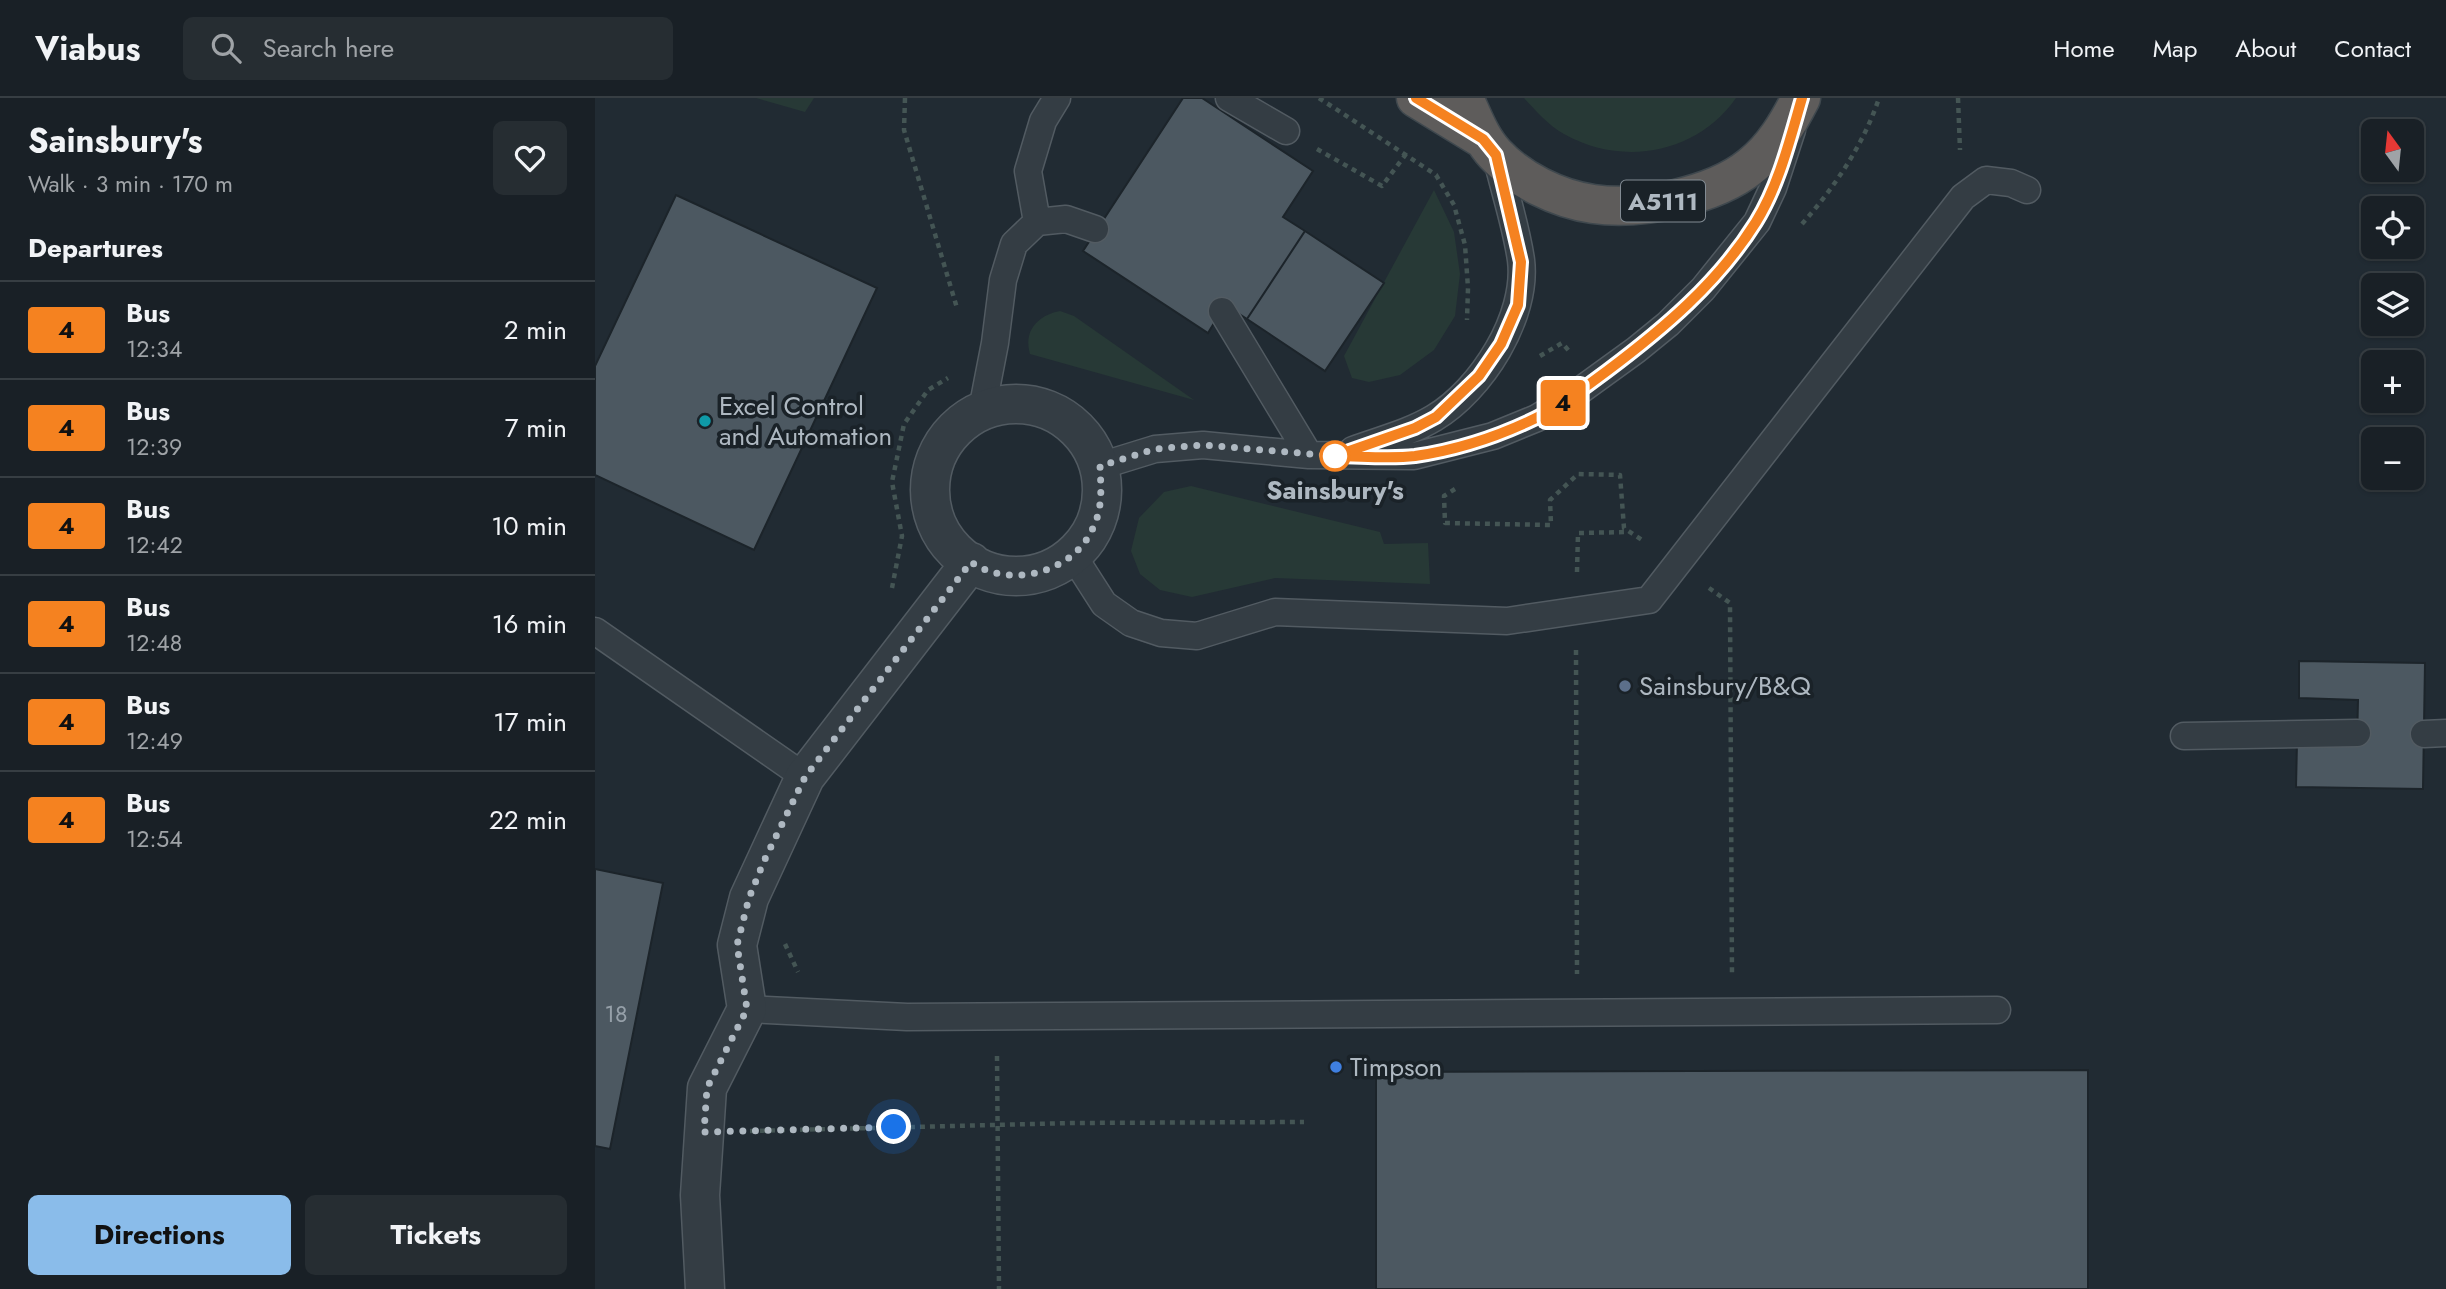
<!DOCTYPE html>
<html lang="en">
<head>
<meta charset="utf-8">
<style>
  :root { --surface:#192026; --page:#262d32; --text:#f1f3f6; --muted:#9fa3a7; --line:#373e43; --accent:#8abcea }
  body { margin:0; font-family:Jost,sans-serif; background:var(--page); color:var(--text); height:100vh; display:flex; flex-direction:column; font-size:26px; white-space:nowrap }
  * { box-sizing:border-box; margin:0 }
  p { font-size:23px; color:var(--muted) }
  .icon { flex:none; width:38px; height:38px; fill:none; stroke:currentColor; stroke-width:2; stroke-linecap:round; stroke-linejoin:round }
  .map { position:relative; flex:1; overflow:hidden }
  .drawer { display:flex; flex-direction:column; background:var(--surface); width:595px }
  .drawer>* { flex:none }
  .badge { padding:0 14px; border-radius:5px; font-size:24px; line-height:46px }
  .needle { width:46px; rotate:345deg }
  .buttons { position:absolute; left:1766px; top:21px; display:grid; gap:14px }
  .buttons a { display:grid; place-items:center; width:63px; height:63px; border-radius:10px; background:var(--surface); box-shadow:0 2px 5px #0004,0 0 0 2px var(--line); font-size:35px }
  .you { position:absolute; width:35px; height:35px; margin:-18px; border:5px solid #fff; border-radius:50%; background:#1a73e8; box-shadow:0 0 0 10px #1a73e833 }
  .map>.badge { position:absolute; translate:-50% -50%; box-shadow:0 0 0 4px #fff }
  h2 { padding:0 28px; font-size:26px; line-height:63px }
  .round { display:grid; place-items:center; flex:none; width:74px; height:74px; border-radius:10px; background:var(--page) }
  .summary { display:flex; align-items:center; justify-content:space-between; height:119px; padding:0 28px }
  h1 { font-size:33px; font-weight:700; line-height:52px }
  .cta { display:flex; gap:14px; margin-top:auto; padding:14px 28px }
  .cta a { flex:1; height:80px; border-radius:10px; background:var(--accent); color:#111; font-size:28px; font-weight:700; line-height:80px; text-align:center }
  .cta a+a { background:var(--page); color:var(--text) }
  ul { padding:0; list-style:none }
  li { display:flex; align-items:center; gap:21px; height:98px; padding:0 28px; border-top:2px solid var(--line) }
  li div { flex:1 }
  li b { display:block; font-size:26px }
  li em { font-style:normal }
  li .badge { min-width:77px; font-weight:700; text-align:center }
  header { display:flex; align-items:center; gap:42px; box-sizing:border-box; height:98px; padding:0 35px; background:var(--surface); border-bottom:2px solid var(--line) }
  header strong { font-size:33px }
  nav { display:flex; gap:38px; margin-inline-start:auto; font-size:24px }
  .search { width:490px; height:63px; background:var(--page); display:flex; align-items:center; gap:18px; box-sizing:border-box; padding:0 24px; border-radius:10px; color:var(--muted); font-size:26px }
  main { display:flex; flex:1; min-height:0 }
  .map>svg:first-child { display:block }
  .green { fill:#273936 }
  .building { fill:#4c5861; stroke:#1c242a; stroke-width:2 }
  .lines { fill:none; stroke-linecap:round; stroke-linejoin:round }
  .service-casing { stroke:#525b62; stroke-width:29 }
  .minor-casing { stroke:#525b62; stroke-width:41 }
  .trunk-casing { stroke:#3f484e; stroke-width:41 }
  .path { stroke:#445554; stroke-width:4.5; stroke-dasharray:5 5; stroke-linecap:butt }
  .service { stroke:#343d44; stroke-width:26 }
  .minor { stroke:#343d44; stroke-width:38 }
  .trunk { stroke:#5e5c5b; stroke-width:38 }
  .line-casing { stroke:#fff; stroke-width:16 }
  .line { stroke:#f58220; stroke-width:10 }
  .walk { stroke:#aeb8c1; stroke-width:7; stroke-dasharray:0 12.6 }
  .culture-dot { fill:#0f9aa8; stroke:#1a2228; stroke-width:2.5 }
  .stop-dot { fill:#fff; stroke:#f58220; stroke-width:3.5 }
  .service-dot { fill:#5c6f8a; stroke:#1a2228; stroke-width:2.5 }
  .shop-dot { fill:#3f7fe0; stroke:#1a2228; stroke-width:2.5 }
  .labels { text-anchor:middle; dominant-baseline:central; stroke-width:7; stroke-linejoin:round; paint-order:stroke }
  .number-label { font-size:23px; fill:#96a0a9 }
  .shield { fill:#1a2228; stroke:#828b93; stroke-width:2 }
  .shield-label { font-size:24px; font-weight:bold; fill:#aeb8c1 }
  .poi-label { font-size:26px; fill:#aeb8c1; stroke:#1a2228; text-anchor:start }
  .stop-label { font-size:26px; font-weight:bold; fill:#aeb8c1; stroke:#1a2228 }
</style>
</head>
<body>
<header>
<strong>Viabus</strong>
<div class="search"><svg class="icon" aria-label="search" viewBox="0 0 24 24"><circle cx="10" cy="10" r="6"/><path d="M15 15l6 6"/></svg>Search here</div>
<nav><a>Home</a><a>Map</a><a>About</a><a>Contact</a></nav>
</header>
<main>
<section class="drawer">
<div class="summary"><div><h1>Sainsbury's</h1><p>Walk · 3 min · 170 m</p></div><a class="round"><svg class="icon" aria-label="heart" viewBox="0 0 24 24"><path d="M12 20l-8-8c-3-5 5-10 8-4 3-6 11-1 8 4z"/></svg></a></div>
<h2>Departures</h2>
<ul>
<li><span class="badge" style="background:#f58220;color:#111">4</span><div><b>Bus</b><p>12:34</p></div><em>2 min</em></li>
<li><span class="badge" style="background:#f58220;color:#111">4</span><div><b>Bus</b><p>12:39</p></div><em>7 min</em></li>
<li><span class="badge" style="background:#f58220;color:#111">4</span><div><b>Bus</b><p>12:42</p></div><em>10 min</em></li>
<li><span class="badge" style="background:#f58220;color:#111">4</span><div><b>Bus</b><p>12:48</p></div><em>16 min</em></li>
<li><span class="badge" style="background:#f58220;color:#111">4</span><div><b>Bus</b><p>12:49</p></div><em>17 min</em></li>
<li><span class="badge" style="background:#f58220;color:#111">4</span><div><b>Bus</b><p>12:54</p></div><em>22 min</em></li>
</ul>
<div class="cta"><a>Directions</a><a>Tickets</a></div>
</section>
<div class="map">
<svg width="1851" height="1191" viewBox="0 0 1851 1191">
  <rect width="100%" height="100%" fill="#212b33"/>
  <path class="green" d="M161,0h58l-9,14z
    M929,0h212c-39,56 -114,69 -172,36 -16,-9 -28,-23 -40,-36z
    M839,92l20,42 6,42 -5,42 -21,34 -34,25 -31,7 -17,-4 -8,-22z
    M465,213l14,5 120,84 -164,-46c-7,-24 9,-39 30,-43z
    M596,388l189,46 4,12 44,-1 2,41 -155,-6 -83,19 -32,-7 -20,-16 -9,-23 8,-33 25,-26z"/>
  <path class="building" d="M588,0h19l111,73 -30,46 22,14 -58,88 -22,-14 -17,28 -125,-82z
    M81,97l201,93 -123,262 -159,-75v-109z
    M710,133l79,52 -59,88 -78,-52z
    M1704,563l126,2 -2,126 -127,-2 1,-45 60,1 1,-43 -59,-2z
    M0,771l68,14 -53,266 -15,-3z
    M1493,972v219h-712v-217z"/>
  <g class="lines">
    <g class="service-casing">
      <path id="service" d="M634,0l57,33
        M442,124l-9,-51 15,-50 14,-23
        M627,213l87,144
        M387,312l13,-67 8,-63 11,-36 23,-22 29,-3 29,10
        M758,352c27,-10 56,-17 81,-32 47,-28 94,-101 87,-158 -5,-35 -17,-70 -25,-105
        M505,368l55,-17 48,-4 106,10 105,1 79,-20 44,-18 30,-18 69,-50 32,-26 35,-35 54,-67 16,-34 19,-58
        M477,456l32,50 27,19 30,10 36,3 78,-24 232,9 142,-21 314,-403 23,-17 25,3 16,7
        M0,533l210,146
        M1829,636l22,-1
        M1589,638l173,-3
        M152,911l160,8 1090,-7"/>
    </g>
    <g class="minor-casing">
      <path id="minor" d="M335 392a86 86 0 1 1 172 0a86 86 0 1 1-172 0Z
        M110,1191l-5,-94 7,-107 40,-79 -10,-64 12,-47 56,-121 166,-215"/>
    </g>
    <g class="trunk-casing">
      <path id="trunk" d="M821,0l67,41
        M869,0c9,19 16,40 31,56 24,26 63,45 98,50 47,7 121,-8 158,-38 23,-18 37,-43 50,-68"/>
    </g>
    <path class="path" d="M310,0l-1,32 53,178
      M724,0l117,77 18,30 11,40 3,43 -1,32
      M1363,0l2,52
      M722,51l65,37 24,-32
      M1207,126c32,-36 62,-80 77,-126
      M945,258l22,-13 7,8
      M860,391l-11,7 1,27 106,2 -1,-25 28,-26 42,1 4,53 21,14
      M982,474l1,-39 50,-1
      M297,490l10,-52 -10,-54 12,-58 24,-34 20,-12
      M1114,490l21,15 2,372
      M981,552l1,324
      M190,846l13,28
      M402,958l2,233
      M155,1033l320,-8 234,-1"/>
    <use href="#service" class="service"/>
    <use href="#minor" class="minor"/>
    <use href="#trunk" class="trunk"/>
  </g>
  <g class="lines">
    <g class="line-casing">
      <path id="line" d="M821,0l67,41 13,16 25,107 -3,43 -17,39 -22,32 -43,41 -21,11 -80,28c26,0 54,3 80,0 41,-6 84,-20 121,-38 25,-12 48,-30 71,-47 56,-42 111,-88 149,-149 23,-37 34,-83 46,-124"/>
    </g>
    <use href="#line" class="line"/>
    <path class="walk" d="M299,1029l-190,5 3,-44 40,-79 -10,-64 12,-47 15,-37 41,-84 166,-215c38,27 101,11 121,-32 11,-21 9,-41 8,-64l55,-17 48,-4 132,11"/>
  </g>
  <circle class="culture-dot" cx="110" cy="323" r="7"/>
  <circle class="stop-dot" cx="740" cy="358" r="14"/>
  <circle class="service-dot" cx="1030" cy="588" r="7"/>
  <circle class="shop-dot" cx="741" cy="969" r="7"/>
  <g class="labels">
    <g class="number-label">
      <text x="21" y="916">18</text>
    </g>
    <rect class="shield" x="1026" y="82.5" width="84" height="41" rx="5"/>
    <g class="shield-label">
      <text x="1068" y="103">A5111</text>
    </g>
    <g class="poi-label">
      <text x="124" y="308">Excel Control<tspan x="124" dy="30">and Automation</tspan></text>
      <text x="1044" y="588">Sainsbury/B&amp;Q</text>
      <text x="755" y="969">Timpson</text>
    </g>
    <g class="stop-label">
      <text x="740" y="392">Sainsbury's</text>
    </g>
  </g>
</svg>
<div class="buttons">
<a><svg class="needle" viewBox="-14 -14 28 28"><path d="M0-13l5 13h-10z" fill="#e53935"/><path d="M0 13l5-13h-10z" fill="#9fa3a7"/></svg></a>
<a><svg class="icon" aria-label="locate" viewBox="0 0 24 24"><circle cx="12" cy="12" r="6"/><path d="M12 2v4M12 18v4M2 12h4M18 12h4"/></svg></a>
<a><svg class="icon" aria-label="layers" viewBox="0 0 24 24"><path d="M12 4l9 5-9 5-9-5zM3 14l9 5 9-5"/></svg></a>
<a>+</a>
<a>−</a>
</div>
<div class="you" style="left:299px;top:1029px"></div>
<b class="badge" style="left:968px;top:305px;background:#f58220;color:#111">4</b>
</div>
</main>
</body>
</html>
